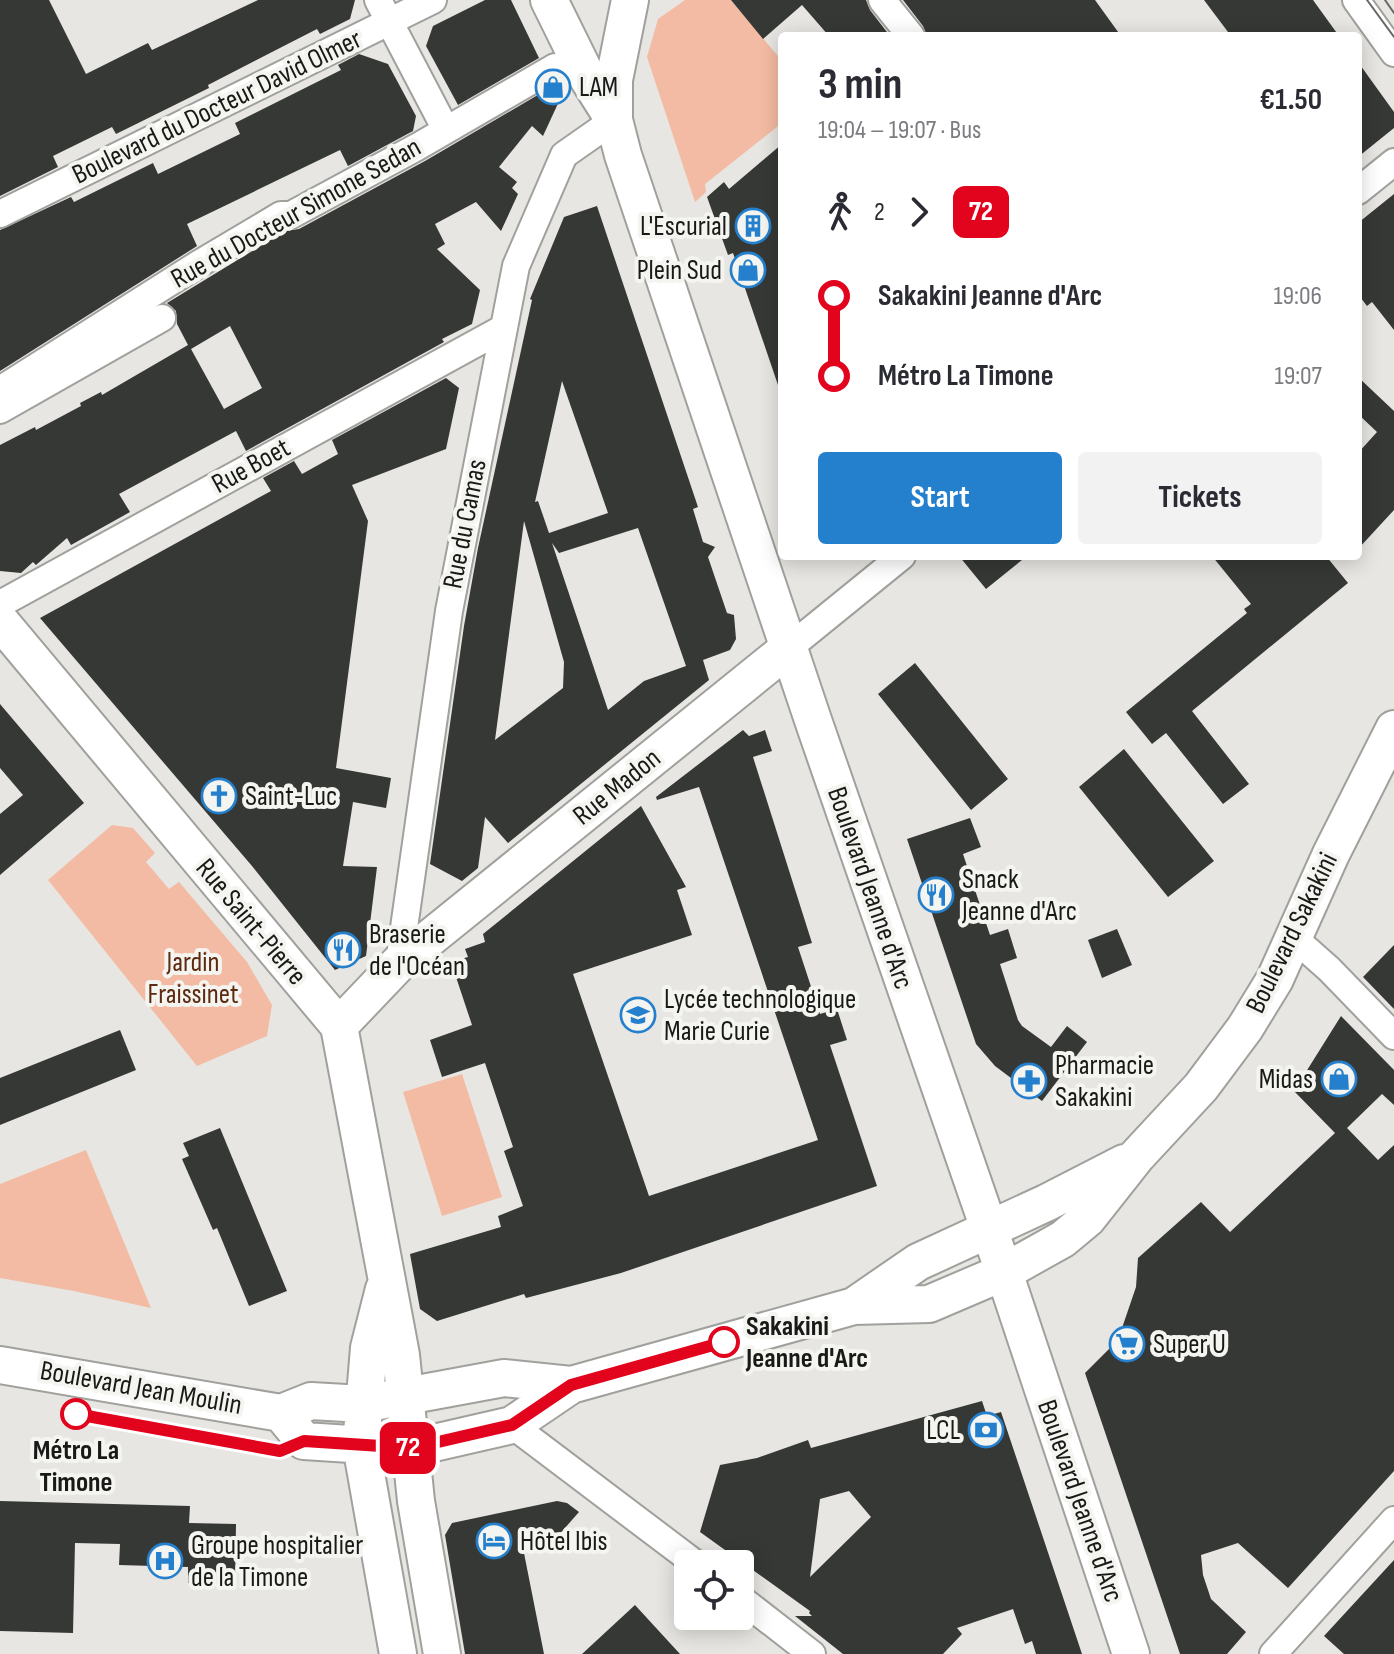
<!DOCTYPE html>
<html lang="en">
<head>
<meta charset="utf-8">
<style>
  :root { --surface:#fff; --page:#f2f2f3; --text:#2b2b33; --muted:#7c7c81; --accent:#247fcc }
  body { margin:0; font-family:"Sofia Sans Condensed",sans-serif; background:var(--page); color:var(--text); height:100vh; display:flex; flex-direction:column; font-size:30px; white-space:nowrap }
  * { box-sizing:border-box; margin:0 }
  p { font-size:26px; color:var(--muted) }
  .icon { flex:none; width:44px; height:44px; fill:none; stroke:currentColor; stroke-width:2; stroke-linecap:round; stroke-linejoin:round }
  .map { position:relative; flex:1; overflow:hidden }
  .side { position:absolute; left:778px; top:32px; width:584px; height:528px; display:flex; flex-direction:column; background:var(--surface); border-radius:8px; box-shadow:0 4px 20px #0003 }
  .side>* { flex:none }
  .badge { padding:0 16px; border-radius:12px; font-size:28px; line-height:52px }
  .fabs { position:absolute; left:674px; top:1550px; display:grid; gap:16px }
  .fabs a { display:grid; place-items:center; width:80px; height:80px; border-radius:8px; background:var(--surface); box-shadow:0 4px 20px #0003; font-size:40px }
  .map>.badge { position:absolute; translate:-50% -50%; box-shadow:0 0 0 4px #fff }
  .legs { display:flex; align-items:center; gap:12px; height:88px; padding:0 40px; font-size:26px }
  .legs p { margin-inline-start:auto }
  .overview { display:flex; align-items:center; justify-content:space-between; height:136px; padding:0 40px }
  h1 { font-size:44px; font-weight:700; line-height:60px }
  .cta { display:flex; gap:16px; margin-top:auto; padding:16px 40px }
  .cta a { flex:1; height:92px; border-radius:8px; background:var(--accent); color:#fff; font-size:32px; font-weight:700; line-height:92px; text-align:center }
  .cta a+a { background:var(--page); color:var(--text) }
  ul { padding:0 40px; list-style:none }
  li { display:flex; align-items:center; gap:28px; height:80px; font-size:30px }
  li i { display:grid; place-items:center; width:12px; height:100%; margin:0 10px; background:currentColor }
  li i::after { content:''; width:20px; height:20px; margin:-10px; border:6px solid; border-radius:50%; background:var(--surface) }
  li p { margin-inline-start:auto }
  li:first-child i { background:linear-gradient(#0000 50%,currentColor 0) }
  li:last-child i { background:linear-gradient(currentColor 50%,#0000 0) }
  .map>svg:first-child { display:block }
  .green { fill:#f3bba3 }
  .building { fill:#363835; fill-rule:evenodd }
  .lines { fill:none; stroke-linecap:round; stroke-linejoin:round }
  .street-casing { stroke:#a0a09c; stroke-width:30 }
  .secondary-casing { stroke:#a0a09c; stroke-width:40 }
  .street { stroke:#fff; stroke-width:26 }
  .secondary { stroke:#fff; stroke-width:36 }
  .tram { stroke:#686866; stroke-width:2 }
  .line-1-casing { stroke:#fff; stroke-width:18 }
  .line-1 { stroke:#e2031d; stroke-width:12 }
  .stop-1-dot { fill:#fff; stroke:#e2031d; stroke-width:4 }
  .labels { text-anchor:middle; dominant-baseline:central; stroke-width:8; stroke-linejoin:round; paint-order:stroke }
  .poi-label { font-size:28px; fill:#191918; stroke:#f4f4f0; text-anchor:start }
  .street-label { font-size:28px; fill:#191918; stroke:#f4f4f0 }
  .park-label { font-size:28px; fill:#5d2a10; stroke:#f4f4f0 }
  .stop-label { font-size:28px; font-weight:bold; fill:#191918; stroke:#f4f4f0; text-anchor:start }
</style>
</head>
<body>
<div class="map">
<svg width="1394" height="1654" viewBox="0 0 1394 1654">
  <rect width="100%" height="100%" fill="#e7e6e2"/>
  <path class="green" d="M685,0h46l51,61v62l-77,61 1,8 -11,10 -48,-145 11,-38z
    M112,825l21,3 22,25 -9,9 23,27 10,-7 68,80 25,43 -5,31 -70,30 -149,-186z
    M462,1074l40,123 -60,19 -39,-124z
    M86,1150l65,158 -77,-17 -74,-13v-94z"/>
  <path class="building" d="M0,0h49l37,74 62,-31 4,7 106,-50h97l-5,19 -30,15 -3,-5 -109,56 1,3 -93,46 -4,-7 -59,29 5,11 -58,29z
    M485,0h26l28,58 -81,47 -32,-59 7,-20z
    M731,0h135l4,10 20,26h-61l-27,-31 -39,34z
    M903,0h192l26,36h-194l-4,-10z
    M1204,0h109l26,36h-108z
    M359,54l29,10 28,52 -3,15 -65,35 -8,-16 -153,74 10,22 -197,125v-141l71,-33 3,5 79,-39 5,11 39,-19 43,-21 -5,-11 106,-53 -3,-5z
    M1358,62l36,50v16l-36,29z
    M565,79l2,5 -24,52 -11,-10 -33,41 18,15 -5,6 6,6 -17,37 -25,-29 -41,22 10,20 -8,5 43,41 -8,34 -30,15 2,3 -198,109 -10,-20 -117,63 11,18 -59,33 -4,-7 -31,27 -3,-3 -12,11 -21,-2v-126l35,-18 1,3 45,-24 -1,-3 21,-11 1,3 86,-50 -11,-21 -1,-13 -9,-8 118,-72 14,-2 126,-68zM230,326l32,62 -38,21 -33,-60z
    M782,144v241h-4l-45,-132 -5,2 -21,-58 17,-15 5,7z
    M1394,194v136l-22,-28 -5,4 -9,-12v-71z
    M597,206l101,301 -5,2 10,33 12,5 -7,10 19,56 7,2 2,24 -6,11 -27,10 6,20 -201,163 -23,-26 -7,51 -16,13 -32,-17 34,-238 14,-78 54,-248 -2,-1 34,-82zM562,381l46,132 -59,20 -11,-32 -3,1zM524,521l40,141 -1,26 -68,52zM638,528l48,138 -42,15 -36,29 -56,-167 7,10z
    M1358,377l36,34v99l-36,39v-96l19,-21 -19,-18z
    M446,378l13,10 -13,61 -94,36 16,36 -32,247 55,10 -5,30 -33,-6 -10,64 34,1 -11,89 -31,14 -83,-104 -212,-248 231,-127 -8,-13 31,-17 8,13 36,-20 -6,-14z
    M959,556h68l-41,33z
    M1212,556h114l22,27 -156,128 57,73 -26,20 -57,-71 -14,11 -26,-32 121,-99 -3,-4 7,-5z
    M915,663l93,116 -37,31 -93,-116z
    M0,704l84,99 -84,72v-61l23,-19 -23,-27z
    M743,730l6,6 16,-6 7,21 -19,6 59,186 -14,4 22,67 17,-5 10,31 -17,5 47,141 -256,87 -95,25 -2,-4 -87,27 -17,-12 -10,-55 91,-27 -3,-11 25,-10 -19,-55 9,-4 -28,-84 -43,14 -12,-37 42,-15 -21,-63 17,-5 -3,-8 20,-7 -2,-8 158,-128 45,81 -9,3 15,45 -119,39 76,222 169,-56 -119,-353 -42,13 -1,-3z
    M1124,749l90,112 -46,36 -89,-110z
    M970,818l11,29 -18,7 27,81 18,-6 9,29 -17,6 18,56 4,6 29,21 16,-21 20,16 -45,59 -47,-35 -19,-22 -69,-205z
    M1117,929l15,36 -30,13 -14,-38z
    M1394,945v64l-31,-32z
    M1341,1016l53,54v35l-12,-11 -35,34 31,32 16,-15v326l-106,117 -50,-45 -37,12 2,20 8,24 35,33 -19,22h-47l-95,-281 26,-26 11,-19 14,-41 2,-29 63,-56 29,30 105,-99 -41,-42z
    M120,1030l16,40 -136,55v-47z
    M220,1128l67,163 -38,15 -32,-78 -4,2 -31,-71 7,-3 -6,-13z
    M982,1401l5,15 14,-4 81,242h-46l-4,-13 -7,3 -12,-35 -56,19 5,6 -19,20h-100l-48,-38h17l-3,-3 1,-2 -110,-79 20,-67 37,-7 51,-18 3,8zM849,1491l22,26 -61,60 10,-78z
    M0,1501l190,5 -1,17 47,1 -1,60 -47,-1v-16l-69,-2 1,-21 -45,-1 -2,90 -73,-2z
    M557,1501l10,2 12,9 -22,25 -35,6 22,111h-79l-20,-119 7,-12z
    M1394,1560v94h-50l-20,-18z
    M635,1605l45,49h-98z"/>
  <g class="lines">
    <g class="street-casing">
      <path id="street" d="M378,0l68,130
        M882,0l29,36
        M1356,0l38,53
        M1358,191l36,-29
        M0,214l433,-214
        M0,390l197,-125 84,-50h10l126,-68 138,-80
        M0,410l162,-92
        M0,604l502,-275
        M790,647l112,-91
        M1294,938l35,31 65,67
        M399,963l50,-352 67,-345 48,-111 50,-35
        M512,1425l184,139
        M740,1598l72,56
        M1273,1654l121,-134"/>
    </g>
    <g class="secondary-casing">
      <path id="secondary" d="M549,0l38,77 27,43
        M630,0l-16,80v40l9,35 190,565 191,552 127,382
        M0,621l339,405 62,329 15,146 26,153
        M339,1026l60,-63 391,-316
        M384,1289l-15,59 -8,97 37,209
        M854,1306l64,-44 128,-59 78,-40
        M0,1365l281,48 30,-12 52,3 141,-26 67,7
        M281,1413l23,28 108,7 100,-23 59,-40 283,-79 75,-2 75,-32 59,-33 24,-20 49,-62 65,-70 44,-59 30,-49 56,-125 63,-125"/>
    </g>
    <use href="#street" class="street"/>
    <use href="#secondary" class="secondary"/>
    <path class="tram" d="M1367,0l27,37
      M1385,0l9,13"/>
  </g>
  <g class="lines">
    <g class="line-1-casing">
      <path id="line-1" d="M76,1414l204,37 24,-10 108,7 100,-23 59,-40 153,-43"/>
    </g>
    <use href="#line-1" class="line-1"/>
  </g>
  <defs>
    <g id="shop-ring" transform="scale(1.8)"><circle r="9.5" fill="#f4f4f0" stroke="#247fcc" stroke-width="1.5"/><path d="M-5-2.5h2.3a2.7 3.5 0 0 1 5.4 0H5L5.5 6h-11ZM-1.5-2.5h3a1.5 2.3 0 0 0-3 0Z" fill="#247fcc"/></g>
    <g id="building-ring" transform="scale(1.8)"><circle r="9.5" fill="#f4f4f0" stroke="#247fcc" stroke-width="1.5"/><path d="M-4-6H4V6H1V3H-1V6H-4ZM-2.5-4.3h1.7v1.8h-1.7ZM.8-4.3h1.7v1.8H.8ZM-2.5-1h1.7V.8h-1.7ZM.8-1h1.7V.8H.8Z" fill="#247fcc"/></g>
    <g id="church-ring" transform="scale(1.8)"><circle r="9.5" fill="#f4f4f0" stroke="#247fcc" stroke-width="1.5"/><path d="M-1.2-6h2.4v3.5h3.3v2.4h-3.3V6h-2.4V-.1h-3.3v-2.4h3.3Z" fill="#247fcc"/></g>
    <g id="restaurant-ring" transform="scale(1.8)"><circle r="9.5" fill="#f4f4f0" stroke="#247fcc" stroke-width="1.5"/><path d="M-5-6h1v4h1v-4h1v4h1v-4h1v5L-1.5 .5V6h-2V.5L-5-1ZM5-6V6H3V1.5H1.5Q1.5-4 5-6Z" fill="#247fcc"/></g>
    <g id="school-ring" transform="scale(1.8)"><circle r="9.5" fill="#f4f4f0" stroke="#247fcc" stroke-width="1.5"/><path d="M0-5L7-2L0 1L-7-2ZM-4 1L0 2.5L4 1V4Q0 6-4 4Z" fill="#247fcc"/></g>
    <g id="pharmacy-ring" transform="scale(1.8)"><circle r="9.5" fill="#f4f4f0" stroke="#247fcc" stroke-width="1.5"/><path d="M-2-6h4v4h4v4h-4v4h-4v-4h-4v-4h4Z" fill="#247fcc"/></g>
    <g id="supermarket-ring" transform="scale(1.8)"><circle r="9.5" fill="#f4f4f0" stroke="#247fcc" stroke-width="1.5"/><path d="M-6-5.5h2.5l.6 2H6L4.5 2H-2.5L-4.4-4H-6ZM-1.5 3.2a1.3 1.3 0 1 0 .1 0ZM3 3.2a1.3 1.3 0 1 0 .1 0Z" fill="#247fcc"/></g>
    <g id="bank-ring" transform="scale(1.8)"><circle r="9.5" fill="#f4f4f0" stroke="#247fcc" stroke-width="1.5"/><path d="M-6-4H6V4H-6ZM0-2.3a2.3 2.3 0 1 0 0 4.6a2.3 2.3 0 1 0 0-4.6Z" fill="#247fcc"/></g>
    <g id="hotel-ring" transform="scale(1.8)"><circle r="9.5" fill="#f4f4f0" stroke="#247fcc" stroke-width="1.5"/><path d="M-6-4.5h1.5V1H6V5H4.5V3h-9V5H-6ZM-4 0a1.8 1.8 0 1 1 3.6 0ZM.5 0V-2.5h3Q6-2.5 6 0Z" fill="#247fcc"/></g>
    <g id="hospital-ring" transform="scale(1.8)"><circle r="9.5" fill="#f4f4f0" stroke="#247fcc" stroke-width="1.5"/><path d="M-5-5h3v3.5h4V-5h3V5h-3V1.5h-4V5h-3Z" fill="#247fcc"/></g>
  </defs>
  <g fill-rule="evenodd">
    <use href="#shop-ring" x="553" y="87"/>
    <use href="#building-ring" x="753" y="226"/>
    <use href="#shop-ring" x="748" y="270"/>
    <use href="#church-ring" x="219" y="796"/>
    <use href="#restaurant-ring" x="936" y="895"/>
    <use href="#restaurant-ring" x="343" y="950"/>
    <use href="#school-ring" x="638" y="1015"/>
    <use href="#shop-ring" x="1339" y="1079"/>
    <use href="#pharmacy-ring" x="1029" y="1081"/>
    <use href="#supermarket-ring" x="1127" y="1344"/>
    <use href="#bank-ring" x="986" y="1430"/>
    <use href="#hotel-ring" x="494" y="1541"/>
    <use href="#hospital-ring" x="165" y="1561"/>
  </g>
  <g class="stop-1-dot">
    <circle cx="724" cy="1342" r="14"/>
    <circle cx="76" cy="1414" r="14"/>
  </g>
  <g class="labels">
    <g class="poi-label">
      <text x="579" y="87">LAM</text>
      <text x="727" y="226" text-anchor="end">L'Escurial</text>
      <text x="722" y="270" text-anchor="end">Plein Sud</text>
      <text x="245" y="796">Saint-Luc</text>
      <text x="962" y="879">Snack<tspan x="962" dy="32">Jeanne d'Arc</tspan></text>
      <text x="369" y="934">Braserie<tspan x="369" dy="32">de l'Océan</tspan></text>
      <text x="664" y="999">Lycée technologique<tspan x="664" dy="32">Marie Curie</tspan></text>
      <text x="1055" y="1065">Pharmacie<tspan x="1055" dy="32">Sakakini</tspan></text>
      <text x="1313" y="1079" text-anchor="end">Midas</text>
      <text x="1153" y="1344">Super U</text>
      <text x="960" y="1430" text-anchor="end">LCL</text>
      <text x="520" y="1541">Hôtel Ibis</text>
      <text x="191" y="1545">Groupe hospitalier<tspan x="191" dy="32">de la Timone</tspan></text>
    </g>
    <g class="street-label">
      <text transform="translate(217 107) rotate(-26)">Boulevard du Docteur David Olmer</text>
      <text transform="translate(296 213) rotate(-29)">Rue du Docteur Simone Sedan</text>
      <text transform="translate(251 466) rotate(-29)">Rue Boet</text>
      <text transform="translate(465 524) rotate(-79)">Rue du Camas</text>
      <text transform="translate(617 787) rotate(-39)">Rue Madon</text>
      <text transform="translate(870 888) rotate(71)">Boulevard Jeanne d'Arc</text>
      <text transform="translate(251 922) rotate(50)">Rue Saint-Pierre</text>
      <text transform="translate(1292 933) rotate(-64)">Boulevard Sakakini</text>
      <text transform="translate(141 1388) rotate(10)">Boulevard Jean Moulin</text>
      <text transform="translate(1080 1501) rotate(71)">Boulevard Jeanne d'Arc</text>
    </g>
    <g class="park-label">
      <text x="193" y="962">Jardin<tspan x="193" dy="32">Fraissinet</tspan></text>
    </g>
    <g class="stop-label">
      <text x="746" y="1326">Sakakini<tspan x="746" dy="32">Jeanne d'Arc</tspan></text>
      <text x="76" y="1450" text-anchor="middle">Métro La<tspan x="76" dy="32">Timone</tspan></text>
    </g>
  </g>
</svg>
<div class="fabs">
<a><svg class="icon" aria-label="locate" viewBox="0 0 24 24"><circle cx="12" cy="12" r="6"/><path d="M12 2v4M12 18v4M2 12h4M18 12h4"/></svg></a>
</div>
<b class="badge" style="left:408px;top:1448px;background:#e2031d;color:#fff">72</b>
<section class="side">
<div class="overview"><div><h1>3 min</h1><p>19:04 – 19:07 · Bus</p></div><b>€1.50</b></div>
<div class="legs"><svg class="icon" aria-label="walk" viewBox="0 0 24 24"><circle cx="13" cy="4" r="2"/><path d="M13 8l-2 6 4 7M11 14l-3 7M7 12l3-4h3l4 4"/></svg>2<svg class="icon" aria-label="forward" viewBox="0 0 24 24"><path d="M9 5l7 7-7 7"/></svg><b class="badge" style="background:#e2031d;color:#fff">72</b></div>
<ul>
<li><i style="color:#e2031d"></i><b>Sakakini Jeanne d'Arc</b><p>19:06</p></li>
<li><i style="color:#e2031d"></i><b>Métro La Timone</b><p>19:07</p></li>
</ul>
<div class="cta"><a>Start</a><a>Tickets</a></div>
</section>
</div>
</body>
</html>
